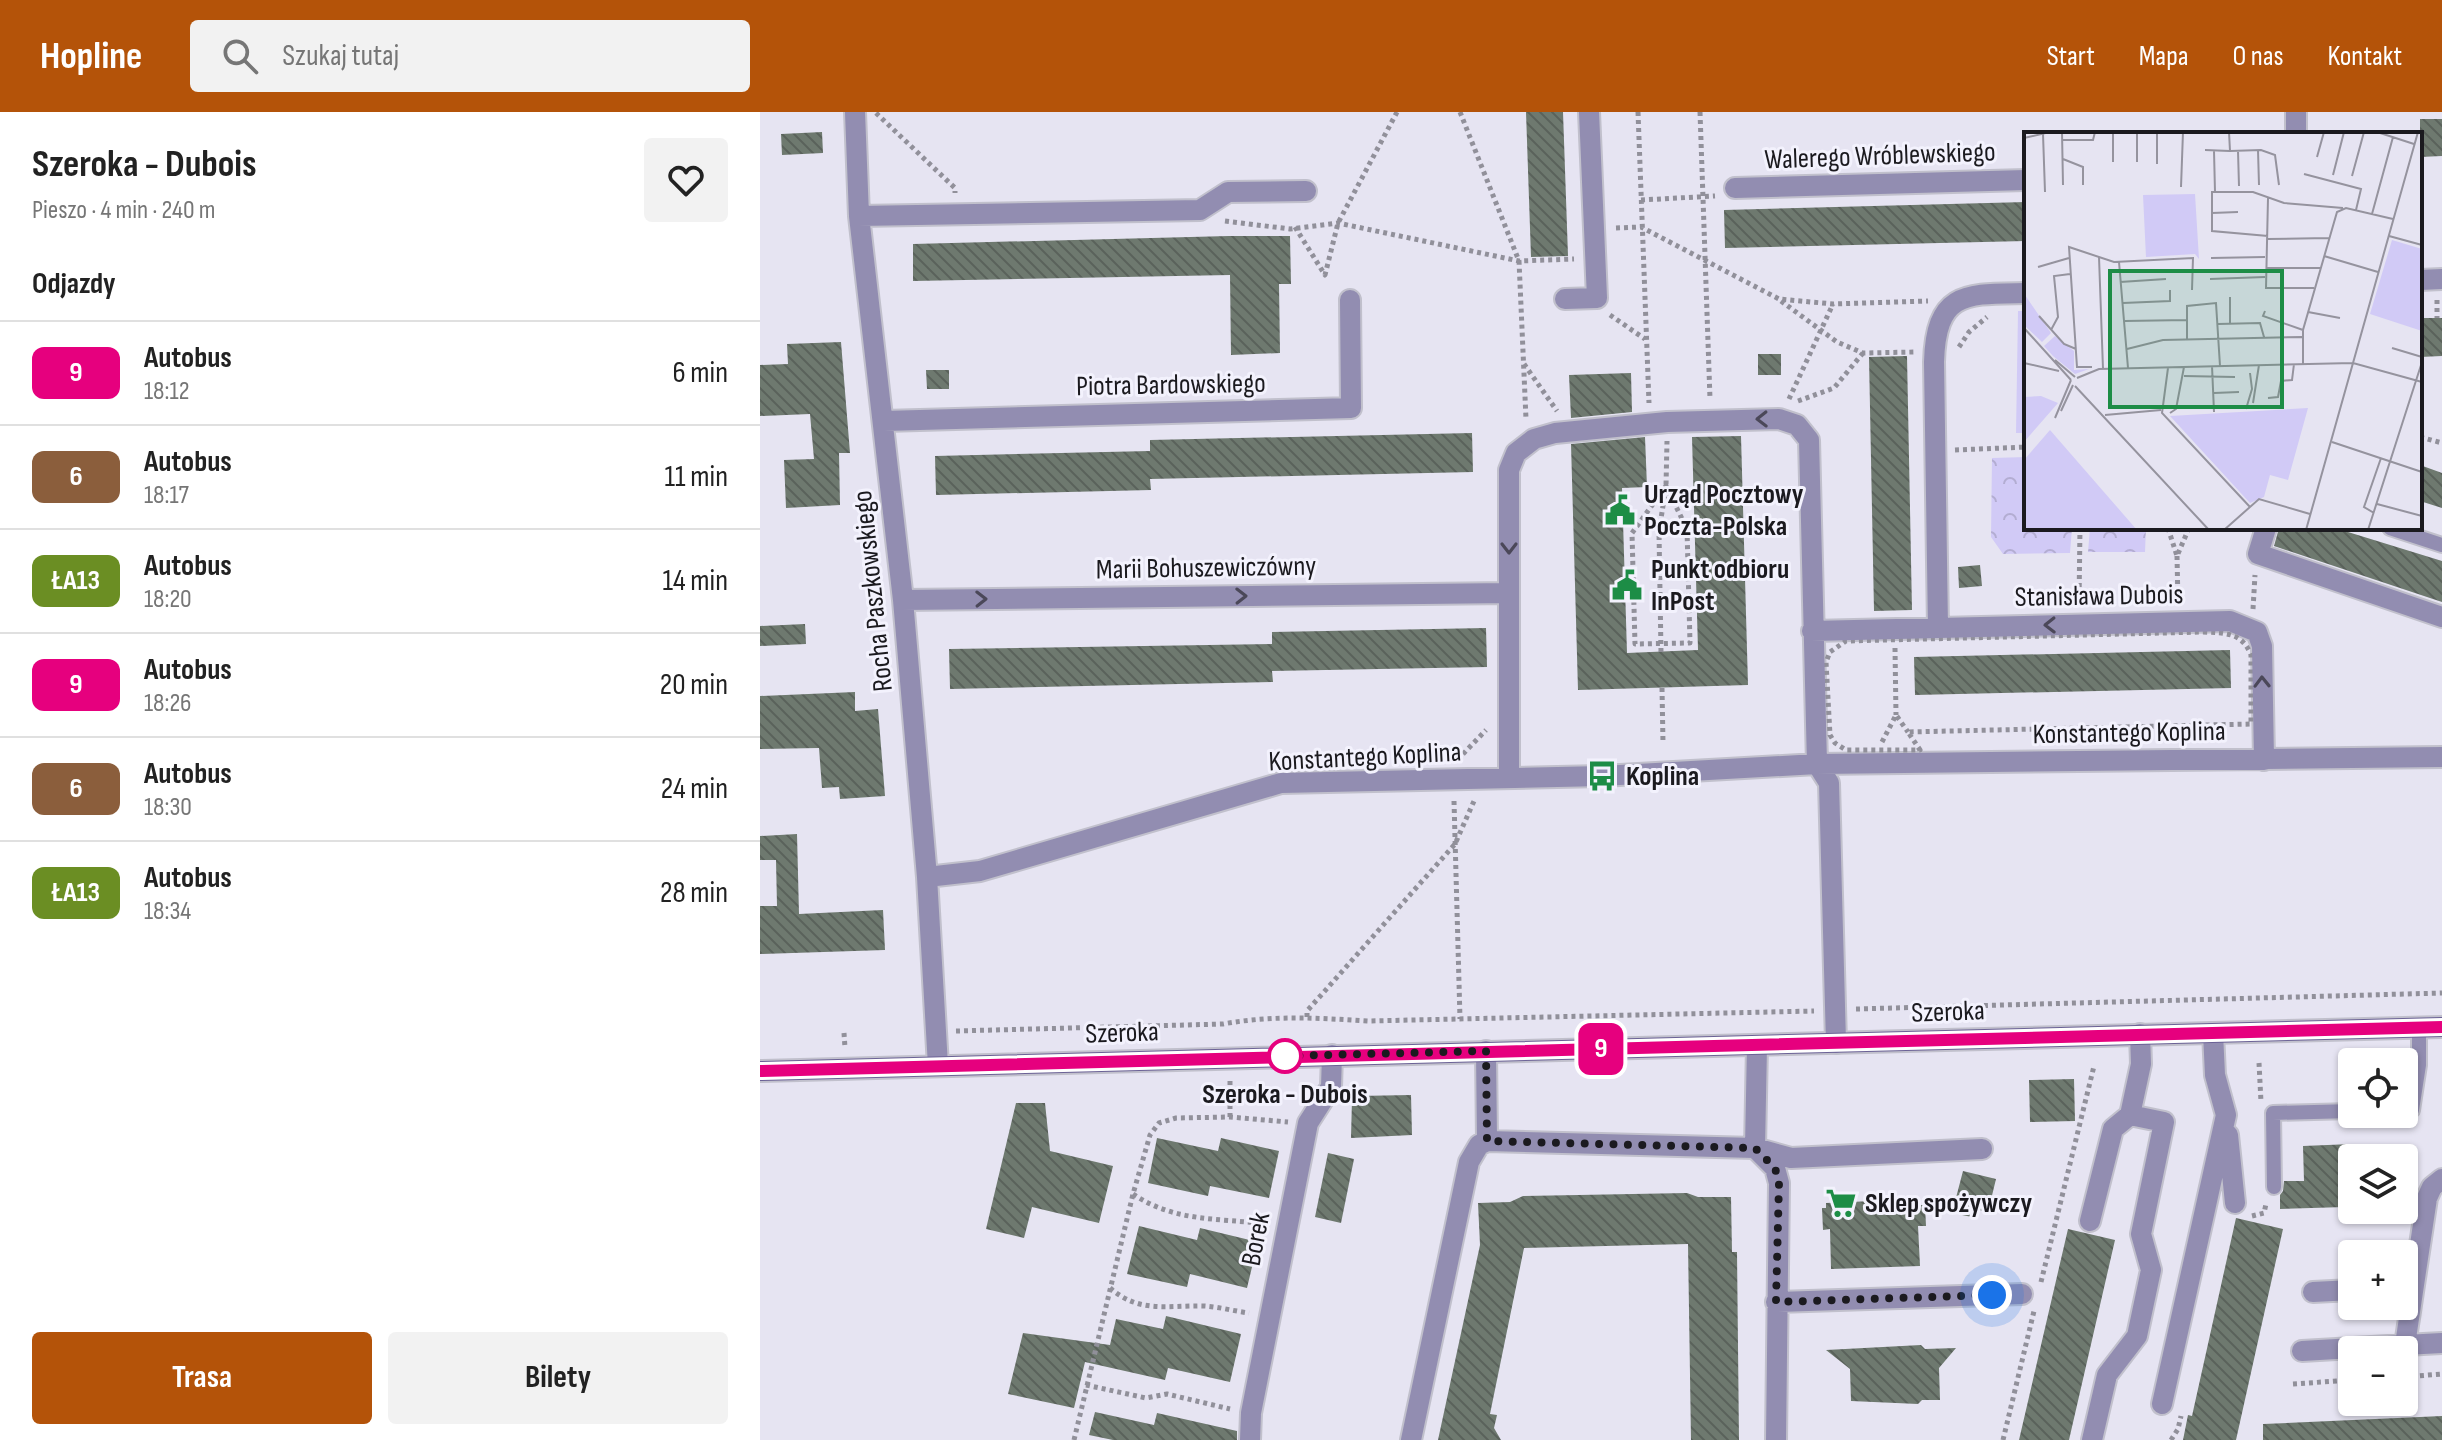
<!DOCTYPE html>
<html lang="pl">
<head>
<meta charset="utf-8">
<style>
  :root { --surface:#fff; --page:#f2f2f2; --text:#222; --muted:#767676; --line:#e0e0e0; --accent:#b45309 }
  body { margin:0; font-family:"Sofia Sans Condensed",sans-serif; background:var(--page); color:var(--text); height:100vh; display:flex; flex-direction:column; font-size:30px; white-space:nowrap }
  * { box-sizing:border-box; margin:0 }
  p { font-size:26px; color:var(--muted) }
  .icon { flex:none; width:44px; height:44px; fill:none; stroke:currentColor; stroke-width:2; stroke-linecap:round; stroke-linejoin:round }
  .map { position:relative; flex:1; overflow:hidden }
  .panel { display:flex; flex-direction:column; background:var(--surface); width:760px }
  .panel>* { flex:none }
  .badge { padding:0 16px; border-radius:12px; font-size:28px; line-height:52px }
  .buttons { position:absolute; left:1578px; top:936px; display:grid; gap:16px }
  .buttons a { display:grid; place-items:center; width:80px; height:80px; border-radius:8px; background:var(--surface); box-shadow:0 2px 6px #0004; font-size:40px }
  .you { position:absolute; width:40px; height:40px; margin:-20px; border:6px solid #fff; border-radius:50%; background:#1a73e8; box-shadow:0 0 0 12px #1a73e833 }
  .map>.badge { position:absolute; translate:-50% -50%; box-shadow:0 0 0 4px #fff }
  h2 { padding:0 32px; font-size:30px; line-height:72px }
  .round { display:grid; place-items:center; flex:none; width:84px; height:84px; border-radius:8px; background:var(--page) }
  .head { display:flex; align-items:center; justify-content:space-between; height:136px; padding:0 32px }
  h1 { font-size:38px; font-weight:700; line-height:60px }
  .cta { display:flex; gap:16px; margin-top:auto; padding:16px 32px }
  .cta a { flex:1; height:92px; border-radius:8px; background:var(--accent); color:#fff; font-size:32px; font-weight:700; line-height:92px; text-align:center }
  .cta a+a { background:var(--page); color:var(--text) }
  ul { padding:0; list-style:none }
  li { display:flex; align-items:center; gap:24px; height:104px; padding:0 32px; border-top:2px solid var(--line) }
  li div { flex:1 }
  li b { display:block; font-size:30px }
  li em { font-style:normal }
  li .badge { min-width:88px; font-weight:700; text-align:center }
  header { display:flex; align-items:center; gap:48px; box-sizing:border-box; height:112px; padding:0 40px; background:var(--accent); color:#fff }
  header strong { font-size:38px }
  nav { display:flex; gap:44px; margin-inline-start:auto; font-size:28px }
  .search { width:560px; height:72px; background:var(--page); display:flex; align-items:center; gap:20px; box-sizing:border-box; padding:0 28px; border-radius:8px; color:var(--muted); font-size:30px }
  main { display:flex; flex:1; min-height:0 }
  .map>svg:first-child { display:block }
  .grass { fill:#d1caf6 }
  .park { fill:url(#park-crowns) }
  .building { fill:url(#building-back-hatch) }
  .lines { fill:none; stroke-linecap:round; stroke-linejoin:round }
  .lane-casing { stroke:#c1c0cc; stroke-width:18 }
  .street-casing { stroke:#c1c0cc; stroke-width:24 }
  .secondary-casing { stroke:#c1c0cc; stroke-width:24 }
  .path { stroke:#91909a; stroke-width:5; stroke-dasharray:4 4; stroke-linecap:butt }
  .lane { stroke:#928db1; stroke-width:14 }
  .street { stroke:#928db1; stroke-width:20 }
  .secondary { stroke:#6b6196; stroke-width:20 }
  .oneway { stroke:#4b4859 }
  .line-casing { stroke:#fff; stroke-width:18 }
  .line { stroke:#e6007e; stroke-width:12 }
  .walk { stroke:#1b1a1f; stroke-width:8; stroke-dasharray:0 14.4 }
  .stop-dot { fill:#fff; stroke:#e6007e; stroke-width:4 }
  .labels { text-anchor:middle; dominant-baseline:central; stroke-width:6; stroke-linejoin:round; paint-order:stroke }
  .street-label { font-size:28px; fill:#1b1a1f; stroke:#f3f2fd }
  .poi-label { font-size:28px; font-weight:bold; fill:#1b1a1f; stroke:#f3f2fd; text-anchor:start }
  .stop-label { font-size:28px; font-weight:bold; fill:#1b1a1f; stroke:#f3f2fd }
  .inset-road { fill:none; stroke:#95939e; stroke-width:2 }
  .view { fill:#1d8d46; fill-opacity:0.15; stroke:#1d8d46; stroke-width:4 }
  .inset-edge { fill:none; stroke:#1b1a1f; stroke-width:4 }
</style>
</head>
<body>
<header>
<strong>Hopline</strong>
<div class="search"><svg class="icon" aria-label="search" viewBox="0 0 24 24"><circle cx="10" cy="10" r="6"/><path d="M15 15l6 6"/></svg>Szukaj tutaj</div>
<nav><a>Start</a><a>Mapa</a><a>O nas</a><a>Kontakt</a></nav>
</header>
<main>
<section class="panel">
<div class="head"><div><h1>Szeroka - Dubois</h1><p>Pieszo · 4 min · 240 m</p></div><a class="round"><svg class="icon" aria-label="heart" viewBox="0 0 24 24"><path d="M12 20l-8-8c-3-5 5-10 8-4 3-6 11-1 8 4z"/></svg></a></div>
<h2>Odjazdy</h2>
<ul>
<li><span class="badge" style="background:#e6007e;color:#fff">9</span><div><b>Autobus</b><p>18:12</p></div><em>6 min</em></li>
<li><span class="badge" style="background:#8b5e3c;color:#fff">6</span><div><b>Autobus</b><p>18:17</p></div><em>11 min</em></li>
<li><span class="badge" style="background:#6b8e23;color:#fff">ŁA13</span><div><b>Autobus</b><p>18:20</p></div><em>14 min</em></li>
<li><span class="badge" style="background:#e6007e;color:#fff">9</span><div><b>Autobus</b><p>18:26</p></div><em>20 min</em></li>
<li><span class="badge" style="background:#8b5e3c;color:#fff">6</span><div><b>Autobus</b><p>18:30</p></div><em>24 min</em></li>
<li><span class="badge" style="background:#6b8e23;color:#fff">ŁA13</span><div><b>Autobus</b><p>18:34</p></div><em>28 min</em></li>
</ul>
<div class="cta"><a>Trasa</a><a>Bilety</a></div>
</section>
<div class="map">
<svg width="1682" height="1328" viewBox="0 0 1682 1328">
  <defs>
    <pattern id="park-crowns" width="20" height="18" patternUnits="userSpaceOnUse" patternTransform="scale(2)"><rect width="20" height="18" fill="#d1caf6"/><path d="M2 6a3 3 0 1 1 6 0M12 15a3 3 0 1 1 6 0" fill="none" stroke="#b3add2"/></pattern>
    <pattern id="building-back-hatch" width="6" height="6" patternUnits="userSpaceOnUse" patternTransform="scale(2)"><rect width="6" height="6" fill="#6e796f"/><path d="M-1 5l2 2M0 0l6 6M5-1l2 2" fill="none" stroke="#5a625b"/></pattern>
  </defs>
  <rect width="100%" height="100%" fill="#e6e4f2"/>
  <path class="grass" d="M1258,199h8v122h-10z"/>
  <path class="park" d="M1266,345v71h46l-2,25 -67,1 -12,-17 1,-79z
    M1330,416h56l-1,24h-57z"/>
  <path class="building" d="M766,0h37l5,144 -37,1z
    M1660,7h22v37l-22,1z
    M62,20l1,21 -41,2 -1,-21z
    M1266,90v39l-301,7 -1,-38z
    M469,124h61l1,48h-12l1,69 -49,2 -1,-80 -317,6v-37z
    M1660,206h22v38l-22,1z
    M81,230l9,111h-11l1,52 -54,3 -2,-48 30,-1 -4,-45 -50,2v-51l28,-1 -1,-20z
    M998,242h23v21h-23z
    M1147,244l5,254 -38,1 -5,-254z
    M166,258h23v19h-22z
    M871,261l1,39 -61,6 -2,-43z
    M712,321l1,39 -323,7 1,11 -215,5 -1,-39 215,-5v-11z
    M981,324l7,249 -170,5 -7,-246 74,-7 2,50 -25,1 5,165 71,-3 -6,-213z
    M1660,353l22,8v35l-22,-7z
    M1519,416h56l107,33v41l-168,-56z
    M1220,453l2,21 -23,2 -1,-21z
    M45,512l1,20 -46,2v-20z
    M726,516l1,39 -215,4 1,11 -323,7 -1,-40 323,-5v-12z
    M1470,538l1,38 -316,7 -1,-38z
    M95,580v19l23,-2 7,87 -45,3 -1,-12 -17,1 -3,-40 -59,1v-53z
    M37,722l2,80 84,-4 2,40 -125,4v-48h17l-1,-46h-16v-24z
    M1314,967l1,42 -45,1 -1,-42z
    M651,983l1,40 -61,3 1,-39h5v-3z
    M256,991h29l5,48 63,15 -14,57 -67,-16 -8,31 -38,-9z
    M397,1026l61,13 3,-13 58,13 -10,47 -59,-12 -2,10 -60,-13z
    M1592,1032v57h-7v6l-65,2v-14l3,-4 1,-10h20l-1,-35z
    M568,1041l26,6 -13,64 -26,-6z
    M1203,1059l33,8 -8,33 -14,-3 -2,8 -20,-4z
    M927,1081l11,4h33l1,55h5l2,188h-48l-3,-196 -164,4 -34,166 7,1 -3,13 7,12h-63l42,-195 -2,-42 32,-1 13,-6z
    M1160,1087v6h5l1,21h-8l2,40 -89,3 -1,-40 -7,1 -1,-22h4v-5z
    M1476,1106l47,11 -47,211h-53l5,-25 4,1z
    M379,1114l58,14 3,-12 58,14 -11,46 -57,-14 -3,13 -60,-13z
    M1308,1117l47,11 -46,200h-50z
    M406,1204l75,18 -11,48 -62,-14 -3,12 -80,-18 -11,46 -66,-14 15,-61 87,12 6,-26 47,10z
    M1161,1233l4,4 31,-1 -17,20 1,32h-18l-4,4 -67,-3 -1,-32 -24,-19z
    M335,1300l59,13 3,-12 80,18v9h-124l-24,-5z
    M1682,1304v24h-179v-16z"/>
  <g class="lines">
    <g class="lane-casing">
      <path id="lane" d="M1630,416l52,17
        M1644,998h8l7,-45v-38
        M1514,1075l-1,-74 79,-2"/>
    </g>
    <g class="street-casing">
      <path id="street" d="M95,0l4,104 44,384 24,277 11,189
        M1536,0v22
        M975,76l291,-8
        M99,104l341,-6 28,-18 78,-1
        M1660,168l22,-1
        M805,187l32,-1 -8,-186
        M124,309l467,-13 -1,-108
        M1506,416l-8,26 184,63
        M143,488l606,-7
        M1178,516l-4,-266c2,-72 33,-68 92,-69
        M1052,519l418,-10 27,11 5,14 2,114
        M1057,652l12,19 7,260
        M749,666v-308l7,-17 18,-14 21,-6 112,-11 112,-3 18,6 12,15 8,324
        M167,765l53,-6 301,-88 321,-7 215,-12 625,-7
        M997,933l-2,103 20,20 4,15 -3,257
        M1468,1023l7,68
        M727,1029l268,7 36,10 191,-9
        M1330,1109l23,-92 17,-14 11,-51 -1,-30
        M1553,1180l39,-2
        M1016,1190l246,-8
        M1645,1233l37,-2
        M1542,1239l103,-6 22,-147 5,-11 10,-8
        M1402,1292l64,-289 -11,-40 -2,-42
        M490,1328l1,-27 57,-290 23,-36 1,-32
        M651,1328l58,-278 10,-17 8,-4 -1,-90
        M1332,1328l15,-65 30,-39 14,-66 -10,-36 23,-112 -34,-7"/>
    </g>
    <g class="secondary-casing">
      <path id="secondary" d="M0,959l1682,-44"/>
    </g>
    <path class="path" d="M700,0l59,149 7,158
      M878,0l11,291
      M940,0l10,287
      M116,1l79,75v5
      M881,88l74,-4
      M465,109l65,8 48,-6 181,38 55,-2
      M535,115l30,48 13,-52 59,-111
      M856,116l25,-1 138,72 54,5 95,-3
      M1677,188v18
      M1021,189l56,41 26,11 53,-1
      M850,203l35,24
      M1199,235l10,-15 18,-15
      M764,252l33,47
      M1029,287l44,-95
      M1038,289l36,-13 29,-35
      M1660,325l22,6
      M1195,338l71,-3
      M906,374l21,43 3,114 -55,1 -3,-111z
      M1408,416l9,28 12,-28
      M1417,444l1,47
      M1319,491l1,-75
      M1493,497l2,-34
      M1443,520c22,1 39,0 48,23v69l-343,8 12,18h-74l-11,-7 -5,-8 -4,-73 4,-10 16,-11z
      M1135,536l1,67
      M901,540l-2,-120 7,-46 1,-45
      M902,576l1,55
      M1122,630l14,-27 12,17
      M703,642l23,-24
      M694,689l6,218
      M1096,897l586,-16
      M547,905v-6l148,-167 19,-43
      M196,919l267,-7c49,-9 96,-6 145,-3l446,-10
      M84,921l1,15
      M1499,951l2,39
      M470,1005v-39
      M373,1082c41,28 85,24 134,30
      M1492,1104l12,-3 2,-9
      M1281,1170l53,-216
      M350,1176c30,26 58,17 95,18 14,1 29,5 44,7
      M1644,1265l38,-3
      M1533,1272l59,-4
      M326,1273l60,13 21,-4 63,15
      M314,1328l59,-246 17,-59 9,-12 17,-5 54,-1 58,5
      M1243,1328l31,-129
      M1411,1328l7,-11 3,-13"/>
    <use href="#lane" class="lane"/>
    <use href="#street" class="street"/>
    <use href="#secondary" class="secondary"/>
  </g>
  <defs><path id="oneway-chevron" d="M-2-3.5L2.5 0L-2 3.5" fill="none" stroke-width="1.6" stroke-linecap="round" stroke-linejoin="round" transform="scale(2)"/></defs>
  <g class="oneway">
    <use href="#oneway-chevron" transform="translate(1002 307) rotate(179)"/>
    <use href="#oneway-chevron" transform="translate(749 436) rotate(90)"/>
    <use href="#oneway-chevron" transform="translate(481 484) rotate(-1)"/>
    <use href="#oneway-chevron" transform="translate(221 487) rotate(-1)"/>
    <use href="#oneway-chevron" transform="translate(1290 513) rotate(179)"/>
    <use href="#oneway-chevron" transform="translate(1502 570) rotate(-91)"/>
  </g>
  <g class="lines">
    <g class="line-casing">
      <path id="line" d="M0,959l1682,-44"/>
    </g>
    <use href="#line" class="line"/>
    <path class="walk" d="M525,944l201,-5 1,90 268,7 20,20 4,15 -3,119 216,-7"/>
  </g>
  <defs>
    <g id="civic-bare" transform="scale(2.4)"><path d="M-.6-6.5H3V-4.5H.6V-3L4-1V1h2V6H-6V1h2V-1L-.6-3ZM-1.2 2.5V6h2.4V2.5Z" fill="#1d8d46" stroke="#f3f2fd" stroke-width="2.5" paint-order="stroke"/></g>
    <g id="bus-bare" transform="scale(2.4)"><path d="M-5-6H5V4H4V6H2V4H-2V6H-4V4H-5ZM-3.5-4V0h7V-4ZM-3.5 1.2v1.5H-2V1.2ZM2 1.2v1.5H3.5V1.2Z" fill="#1d8d46" stroke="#f3f2fd" stroke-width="2.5" paint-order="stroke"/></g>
    <g id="supermarket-bare" transform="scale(2.4)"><path d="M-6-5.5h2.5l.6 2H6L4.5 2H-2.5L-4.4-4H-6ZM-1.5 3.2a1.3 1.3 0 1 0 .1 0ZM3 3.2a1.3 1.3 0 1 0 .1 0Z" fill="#1d8d46" stroke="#f3f2fd" stroke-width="2.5" paint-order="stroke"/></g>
  </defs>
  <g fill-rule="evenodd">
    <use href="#civic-bare" x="860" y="398"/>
    <use href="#civic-bare" x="867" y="473"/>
    <use href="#bus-bare" x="842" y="664"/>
    <use href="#supermarket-bare" x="1081" y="1091"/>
  </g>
  <circle class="stop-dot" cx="525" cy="944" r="16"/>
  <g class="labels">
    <g class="street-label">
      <text transform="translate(1120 44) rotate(-2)">Walerego Wróblewskiego</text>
      <text transform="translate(411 273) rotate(-1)">Piotra Bardowskiego</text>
      <text transform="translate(446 456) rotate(-1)">Marii Bohuszewiczówny</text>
      <text transform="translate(113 479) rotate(-96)">Rocha Paszkowskiego</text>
      <text transform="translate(1339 484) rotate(-1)">Stanisława Dubois</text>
      <text transform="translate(1369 621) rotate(-1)">Konstantego Koplina</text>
      <text transform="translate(605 645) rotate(-3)">Konstantego Koplina</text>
      <text transform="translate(1188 900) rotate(-2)">Szeroka</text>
      <text transform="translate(362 921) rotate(-2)">Szeroka</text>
      <text transform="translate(496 1127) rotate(-79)">Borek</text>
    </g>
    <g class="poi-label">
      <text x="884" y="382">Urząd Pocztowy<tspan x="884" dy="32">Poczta-Polska</tspan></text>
      <text x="891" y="457">Punkt odbioru<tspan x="891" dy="32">InPost</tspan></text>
      <text x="866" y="664">Koplina</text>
      <text x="1105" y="1091">Sklep spożywczy</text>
    </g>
    <g class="stop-label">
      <text x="525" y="982">Szeroka - Dubois</text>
    </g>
  </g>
  <g transform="translate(1264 20)">
    <rect width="398" height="398" fill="#e6e4f2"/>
    <path d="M171,62l4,65 -4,-5 -49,3 -3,-62zM1,163l26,38 -9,9 -18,-17zM31,204l19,15v19l15,-1 -14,5 -22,-18 -9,-10z" fill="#d1caf6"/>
    <path d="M26,298l87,100h-113v-70z" fill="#d1caf6"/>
    <path d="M368,108l30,9v82l-52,-17zM17,264l17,7 -34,39v-45zM284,276l-20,72 -18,-5 -6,22 -14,6 -80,-87z" fill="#d1caf6"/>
    <path class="inset-road" d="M38,0l1,53M89,0v30M113,0v30M133,0v32M205,0l1,19 31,-1 14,5 4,30M353,0l37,12M19,2l2,58M0,6l26,-6M38,8h31l2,-8M0,14v30M181,18l25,1M234,18l1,35M190,19l1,41M214,19l1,35M293,25l7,-25M39,27l20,8v18M280,42l57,15 -5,21M309,43l11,-43M328,44l12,-44M157,55l2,-55M244,66l-2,90h48M188,81l26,-1M348,82l21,-77M244,104l-56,-5v-39h41l31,11 59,5M365,104l33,9M244,107l61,-1M300,124l54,16M75,125l4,112M187,126l54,-1M95,130l9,106M14,135l31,-9M243,136h53M186,147l55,-2M96,150l46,-3M206,165v27M99,171l47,-2v-11M241,179l-2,5 40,14M284,180l32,6M15,184l25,28 12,5M101,189l62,-1M194,192l42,-1 4,14M0,196l47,52M27,198l7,-13 -4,-41 16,-2M163,207v-33l29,-3 4,63M368,216l30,9M103,217l36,-9 139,-3M31,228l20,17M0,231l35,8M279,232v-34l34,-118 9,-4 47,11M188,234l2,46M68,235h-15l-8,-120 45,15 79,-4 -1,32M144,236l-6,45 88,94M160,244l51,1M53,246l22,-9 254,-6 69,19M51,254l134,144M190,261l25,-1M244,266l10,-1 3,-16 11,-1 2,-16M229,271l6,-38M222,277l6,-20 -2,-16M37,279l12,-26M146,281l6,-4 8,-42M81,283l56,-5M31,286l16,-38M308,310l90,30M353,372l45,12M350,381l-10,-6 17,-49M200,398l35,-31 51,15M282,398l112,-398M344,398l54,-168"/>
    <path class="view" d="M86,139h172v136h-172z"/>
    <rect width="398" height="398" class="inset-edge"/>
  </g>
</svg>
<div class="buttons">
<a><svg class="icon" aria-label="locate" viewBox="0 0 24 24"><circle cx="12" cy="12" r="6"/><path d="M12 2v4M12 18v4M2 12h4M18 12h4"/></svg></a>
<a><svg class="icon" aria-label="layers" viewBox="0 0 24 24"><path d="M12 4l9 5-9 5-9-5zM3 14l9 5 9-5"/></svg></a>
<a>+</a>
<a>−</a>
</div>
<div class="you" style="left:1232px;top:1183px"></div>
<b class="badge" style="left:841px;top:937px;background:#e6007e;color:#fff">9</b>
</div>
</main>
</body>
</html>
